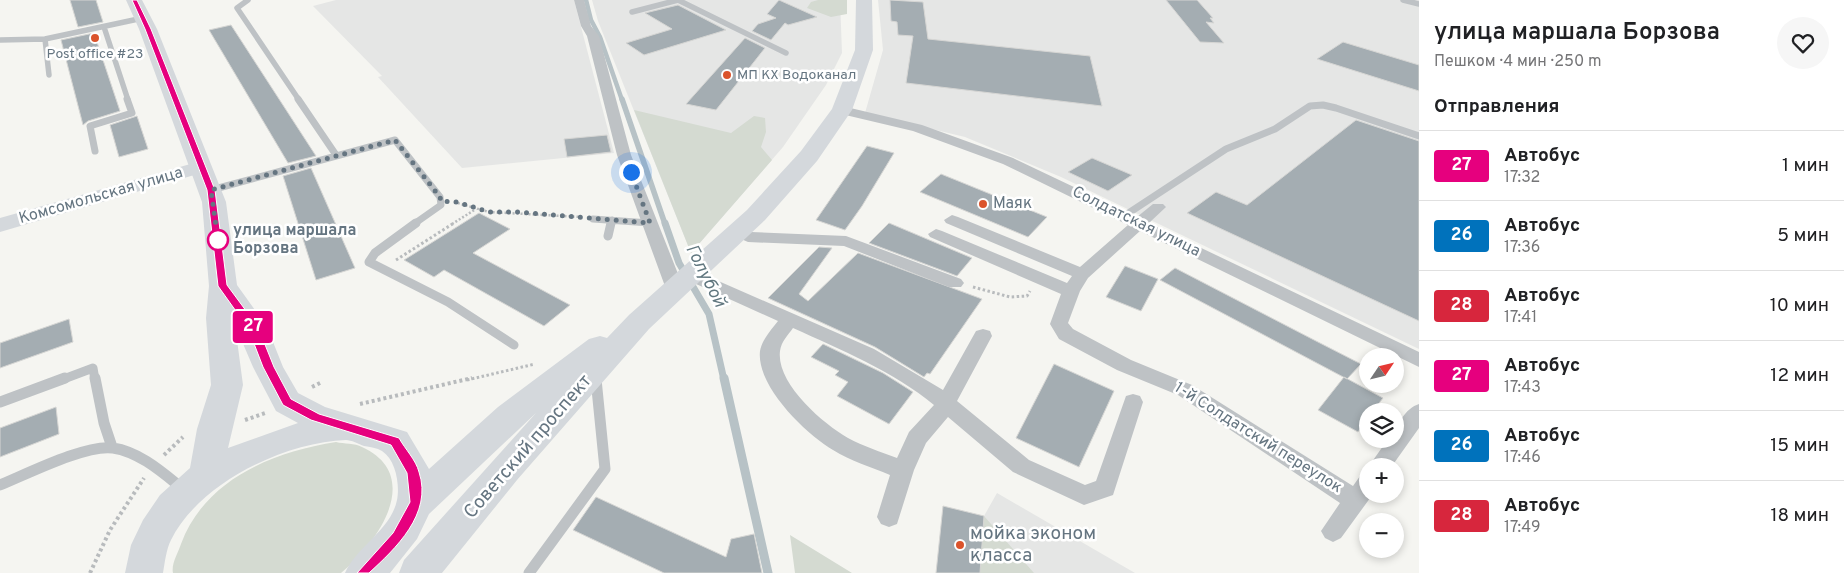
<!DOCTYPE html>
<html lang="ru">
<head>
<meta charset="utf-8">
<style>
  :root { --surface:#fff; --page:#f6f6f6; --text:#202124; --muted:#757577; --line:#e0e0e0 }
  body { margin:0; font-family:Overpass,sans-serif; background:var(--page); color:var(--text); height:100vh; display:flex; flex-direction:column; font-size:19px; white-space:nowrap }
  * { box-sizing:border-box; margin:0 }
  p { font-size:16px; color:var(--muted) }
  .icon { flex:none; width:28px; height:28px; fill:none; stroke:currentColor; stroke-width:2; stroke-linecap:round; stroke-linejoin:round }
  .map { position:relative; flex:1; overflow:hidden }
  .sheet { display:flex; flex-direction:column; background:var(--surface); width:425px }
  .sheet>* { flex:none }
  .badge { padding:0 10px; border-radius:4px; font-size:18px; line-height:32px }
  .needle { width:32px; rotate:55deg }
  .controls { position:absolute; left:1359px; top:348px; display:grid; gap:10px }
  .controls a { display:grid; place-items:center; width:45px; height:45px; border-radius:50%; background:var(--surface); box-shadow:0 2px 8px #0003; font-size:25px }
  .you { position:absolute; width:25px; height:25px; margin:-12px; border:4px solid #fff; border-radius:50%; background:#1a73e8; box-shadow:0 0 0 8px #1a73e833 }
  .map>.badge { position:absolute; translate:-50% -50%; box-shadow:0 0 0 2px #fff }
  h2 { padding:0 15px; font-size:19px; line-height:45px }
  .round { display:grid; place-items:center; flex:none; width:52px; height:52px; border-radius:26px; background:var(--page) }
  .headline { display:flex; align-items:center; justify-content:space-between; height:85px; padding:0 15px }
  h1 { font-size:24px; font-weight:600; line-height:38px }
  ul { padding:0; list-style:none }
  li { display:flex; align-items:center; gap:15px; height:70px; padding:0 15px; border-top:1px solid var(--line) }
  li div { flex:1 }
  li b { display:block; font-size:19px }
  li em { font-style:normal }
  li .badge { min-width:55px; font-weight:700; text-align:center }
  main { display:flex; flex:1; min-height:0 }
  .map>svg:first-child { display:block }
  .built { fill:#e5e6e5 }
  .green { fill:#d4dad1 }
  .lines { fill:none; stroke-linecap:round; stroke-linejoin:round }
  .stream-far3 { stroke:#b7c2c6; stroke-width:4.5 }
  .stream-far2 { stroke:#b7c2c6; stroke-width:5.5 }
  .stream-far1 { stroke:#b7c2c6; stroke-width:7 }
  .stream { stroke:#b7c2c6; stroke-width:9 }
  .building { fill:#a4adb2; stroke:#d6d6d4 }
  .path-far2 { stroke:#b8bbbd; stroke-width:2.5; stroke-dasharray:2 2; stroke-linecap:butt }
  .path-far1 { stroke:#b8bbbd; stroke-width:3; stroke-dasharray:2.5 2.5; stroke-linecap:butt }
  .path { stroke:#b8bbbd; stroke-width:4; stroke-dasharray:3 3; stroke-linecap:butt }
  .service-far3 { stroke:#bec2c5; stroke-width:5.5 }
  .service-far2 { stroke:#bec2c5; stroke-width:7 }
  .service-far1 { stroke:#bec2c5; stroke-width:9 }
  .service { stroke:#bec2c5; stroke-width:11 }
  .minor { fill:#bec2c5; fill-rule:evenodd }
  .secondary { fill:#d4d8dc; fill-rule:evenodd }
  .primary { fill:#d4d8dc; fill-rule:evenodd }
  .line { fill:#e6007e; stroke:#fff }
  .walk { stroke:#657581; stroke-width:5; stroke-dasharray:0 9 }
  .poi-dot { fill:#db532b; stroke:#fff; stroke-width:2 }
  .stop-dot { fill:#fff; stroke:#e6007e; stroke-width:2.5 }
  .labels { text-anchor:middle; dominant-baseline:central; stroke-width:5; stroke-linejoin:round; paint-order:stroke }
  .far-poi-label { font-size:14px; fill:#657581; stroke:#fff }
  .street-label { font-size:16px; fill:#657581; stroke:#fff }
  .poi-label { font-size:16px; fill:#657581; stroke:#fff; text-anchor:start }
  .stop-label { font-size:16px; font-weight:bold; fill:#657581; stroke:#fff; text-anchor:start }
  .water-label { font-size:18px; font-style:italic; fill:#61777f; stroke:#fff }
  .near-street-label { font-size:19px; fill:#657581; stroke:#fff }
  .near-poi-label { font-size:19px; fill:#657581; stroke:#fff; text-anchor:start }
</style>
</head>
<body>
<main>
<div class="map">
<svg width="1419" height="573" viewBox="0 0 1419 573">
  <rect width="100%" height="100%" fill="#f5f5f1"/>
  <path class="built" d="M336,0h238l40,153 -152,15 -84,-91 4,-1 -69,-70z
    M592,0h248l2,53 -16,32 -43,62 -92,106 -93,-232z
    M878,0h541v349l-358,-172 -96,-40 -100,-24 18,-63z
    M997,493l138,80h-155l4,-57z"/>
  <path class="green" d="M818,0h29v14l-16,3 -24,-9 4,-6z
    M634,110l97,23 23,-17 11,2 1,14 -5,15 11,13 -81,93z
    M336,442c8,2 19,1 26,5 63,29 15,97 -21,126h-168c-2,-9 5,-20 8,-29 24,-65 92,-92 155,-102z
    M984,516l50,57h-54z
    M790,535l62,38h-57z"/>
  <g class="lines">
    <path class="stream-far3" d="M586,0l5,20 9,17 22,63"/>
    <path class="stream-far2" d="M622,99l43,125"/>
    <path class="stream-far1" d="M665,223l14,40 30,51 15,66"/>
    <path class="stream" d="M724,378l44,195"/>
  </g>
  <path class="building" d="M70,0h26l7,22 -25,5z
    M779,0l38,17 -29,8 -3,-2 -14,17 -19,-9 6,-7 18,-6 -9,-4z
    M890,0l33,2 5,37 162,17 12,50 -196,-23 7,-47 -15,-1 -1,-13 -6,-1z
    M1166,0h31l16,18h-3l4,5 -8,-1 18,21 -24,-1z
    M678,5l48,25 -82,25 -18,-12 46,-14 -27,-16z
    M231,25l85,131 -28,7 -79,-133z
    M94,33l26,78 -32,10 -5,4 -22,-85z
    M745,38l20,10 -49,62 -30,-6z
    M1343,42l76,23v26l-102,-32z
    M137,116l11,33 -29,8 -9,-32z
    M1356,120l63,21v180l-232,-108 29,-21 31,13z
    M607,135l4,17 -44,5 -3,-18z
    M867,146l27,7 -32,53 -17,24 -29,-10z
    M1092,158l40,17 -24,16 -40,-19z
    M311,168l44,100 -39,12 -33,-104z
    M941,174l106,43 -19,20 -108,-45z
    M479,213l31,16 -37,24 97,52 -26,21 -100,-56 -10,7 -30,-17z
    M889,223l83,35 -15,18 -88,-33z
    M819,247l13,1 -33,46 9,7 50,-48 124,46 -52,75 -3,-1 -3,4 -49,-30 -107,-49z
    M1125,266l33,13 -17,32 -35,-14z
    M1175,268l141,73 45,23 -14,15 -187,-99z
    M69,319l4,23 -73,26v-25z
    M823,344l60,29 30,19 -24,32 -52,-28 11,-14 -13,-7 4,-4 -28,-14z
    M1054,364l60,27 -35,76 -63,-29z
    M1344,377l39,21 -10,13h-5v8l-10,13 -40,-22z
    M56,407l3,27 -59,23v-29z
    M596,497l130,60 5,-18 23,-5 8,39h-98l-91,-43z
    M943,506l41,10 -4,57h-44z"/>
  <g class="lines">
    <path class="path-far2" d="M454,202l35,10 92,5
      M452,224l24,-15"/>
    <path class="path-far1" d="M396,260l58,-37
      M973,287l37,10 17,-1 3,-5
      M467,380l68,-16"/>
    <path class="path" d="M312,387l10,-5
      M360,404l112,-26
      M245,420l20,-7
      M164,455l19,-18
      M90,573l20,-43 34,-52"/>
    <path class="service-far3" d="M248,0l-11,8 62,92
      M678,0l108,53
      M1403,0l16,4
      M632,12l46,-12
      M104,27l24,73
      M45,39l4,36
      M0,40l45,-1 98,-21"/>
    <path class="service-far2" d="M298,99l38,56
      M95,151l-5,-25 42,-13 -5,-14
      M211,190l184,-50 45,57 1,8 -27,19
      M1124,216l102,-67 49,-20 35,-23 13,-1 13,3 83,28
      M593,219l57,4
      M611,224l1,-4"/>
    <path class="service-far1" d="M416,223l-41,30 -6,9 79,40 66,43
      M608,236l3,-13
      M61,380l32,-12 2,12"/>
    <path class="service" d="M95,378l9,45 8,24
      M0,402l65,-24
      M0,485c27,-11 86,-41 113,-37 27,4 50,25 70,41
      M529,573l76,-104 -9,-90"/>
    <path class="minor" d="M574,0h10l7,26 8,10 32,119 53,134 -3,4h-12l-3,-4 -49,-134 -30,-119 -6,-10z
      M842,106l80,19 91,33 124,59 16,-13h10l3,3 -17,16 270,129v15l-279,-136 -52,47 -8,13 -12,32 5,6 58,31 61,25 161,101 7,-10 8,-2v20h5l-32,44 -8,4 -8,-4 -4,-7 19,-28 -162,-108 -61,-25 -58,-31 -9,-15 11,-30 -131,-57 -2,-3 8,-5 6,2 125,52 5,-7 -126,-53 -2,-3 8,-5 6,2 122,50 48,-42 -125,-61 -90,-33 -76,-18 -1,-3z
      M738,227l13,5 95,4 115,43 3,4 -3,4h-12l-105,-41 -96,-4 -16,-7 -2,-3z
      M691,269l183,80 69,41 33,-59 7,-2 7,2 2,5 -35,65 72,59 56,25 11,-4 30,-85 7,-2 7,2 3,6 -30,93 -29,10 -71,-33 -65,-55 -22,26 -12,27 -17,54 -8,3 -8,-3 -4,-7 13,-42c-19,-8 -39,-14 -57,-25 -27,-16 -77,-64 -73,-99 2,-11 11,-21 18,-30l-93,-42 -3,-4 3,-4zM793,328c48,22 100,43 141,77l-25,27 -12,26c-16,-6 -34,-12 -49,-20 -26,-15 -72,-55 -68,-87 1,-9 8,-16 13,-23z
      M1419,404v24l-27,38h-23l19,-27h7c0,-14 11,-31 24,-35z"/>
    <path class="secondary" d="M201,161l7,2 3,4 -3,4 -208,61v-14z"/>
    <path class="primary" d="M126,0h16l15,29 69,173 11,83 30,42 16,40 15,26 27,14 82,25 22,37 69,-62 91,-68 11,-3 7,2 22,-23 118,-105 54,-59 31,-42 23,-59 1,-50h16l1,50 -21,60 -35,51 -52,59 -116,109 -132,151 -75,93h-43l5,-13 132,-147 -107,101 -12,25 -27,34h-45c12,-27 46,-43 52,-73 3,-15 -1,-40 -15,-49 -5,-3 -12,-4 -18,-5 -5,-2 -13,-6 -18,-6 -61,2 -147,43 -175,100 -5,10 -6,22 -8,33h-38l6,-28 12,-25 17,-25 30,-27 7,-39 14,-44 -5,-67 3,-32 -7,-84 -63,-173zM235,325l18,42 23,44 22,12 -70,25 15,-63z"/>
  </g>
  <path class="line" d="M132,0h5l14,29 64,161 12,95 31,42 16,40 17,32 28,15 80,24c6,11 17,22 20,34 14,42 -24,77 -50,101h-12l36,-40 17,-31 -3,-29 -16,-28 -80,-25 -28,-15 -20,-38 -15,-39 -30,-42 -11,-96 -62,-161z"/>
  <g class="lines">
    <path class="walk" d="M218,240l-7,-50 184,-50 45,57 1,4 16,1 32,10h29l132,11 -19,-51"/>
  </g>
  <g class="poi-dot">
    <circle cx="95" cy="38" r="5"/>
    <circle cx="727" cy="75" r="5"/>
    <circle cx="983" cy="204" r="5"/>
    <circle cx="960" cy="545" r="5"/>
  </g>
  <circle class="stop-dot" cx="218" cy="240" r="10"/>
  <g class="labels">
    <g class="far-poi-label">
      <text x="95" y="54">Post office #23</text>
      <text x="737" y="75" text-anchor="start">МП КХ Водоканал</text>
    </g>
    <g class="street-label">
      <text transform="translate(101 196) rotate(-16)">Комсомольская улица</text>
      <text transform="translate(1136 222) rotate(26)">Солдатская улица</text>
      <text transform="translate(1258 438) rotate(32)">1-й Солдатский переулок</text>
    </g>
    <g class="poi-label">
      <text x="993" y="204">Маяк</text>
    </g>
    <g class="stop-label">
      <text x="233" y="231">улица маршала<tspan x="233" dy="18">Борзова</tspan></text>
    </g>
    <g class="water-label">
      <text transform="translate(705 276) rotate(63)">Голубой</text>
    </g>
    <g class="near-street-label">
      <text transform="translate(528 447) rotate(-49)">Советский проспект</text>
    </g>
    <g class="near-poi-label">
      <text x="970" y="534">мойка эконом<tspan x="970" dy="22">класса</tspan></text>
    </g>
  </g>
</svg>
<div class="controls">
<a><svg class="needle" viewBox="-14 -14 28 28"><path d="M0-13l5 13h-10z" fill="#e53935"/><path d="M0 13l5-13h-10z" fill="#757577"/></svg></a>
<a><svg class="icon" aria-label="layers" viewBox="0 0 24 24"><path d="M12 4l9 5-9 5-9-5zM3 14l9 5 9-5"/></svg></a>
<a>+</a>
<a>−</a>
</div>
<div class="you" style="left:631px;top:172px"></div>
<b class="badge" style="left:253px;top:327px;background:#e6007e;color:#fff">27</b>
</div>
<section class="sheet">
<div class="headline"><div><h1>улица маршала Борзова</h1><p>Пешком · 4 мин · 250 m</p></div><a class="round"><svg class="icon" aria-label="heart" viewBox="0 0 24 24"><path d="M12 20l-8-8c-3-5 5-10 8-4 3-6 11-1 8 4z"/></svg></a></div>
<h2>Отправления</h2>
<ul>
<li><span class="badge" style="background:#e6007e;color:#fff">27</span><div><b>Автобус</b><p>17:32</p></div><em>1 мин</em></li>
<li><span class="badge" style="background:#0072bc;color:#fff">26</span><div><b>Автобус</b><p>17:36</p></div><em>5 мин</em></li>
<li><span class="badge" style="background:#d7263d;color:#fff">28</span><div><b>Автобус</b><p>17:41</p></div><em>10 мин</em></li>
<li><span class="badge" style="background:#e6007e;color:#fff">27</span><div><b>Автобус</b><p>17:43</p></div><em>12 мин</em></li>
<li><span class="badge" style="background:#0072bc;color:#fff">26</span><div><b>Автобус</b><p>17:46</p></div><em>15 мин</em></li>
<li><span class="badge" style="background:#d7263d;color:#fff">28</span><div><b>Автобус</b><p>17:49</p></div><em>18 мин</em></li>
</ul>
</section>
</main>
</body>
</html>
